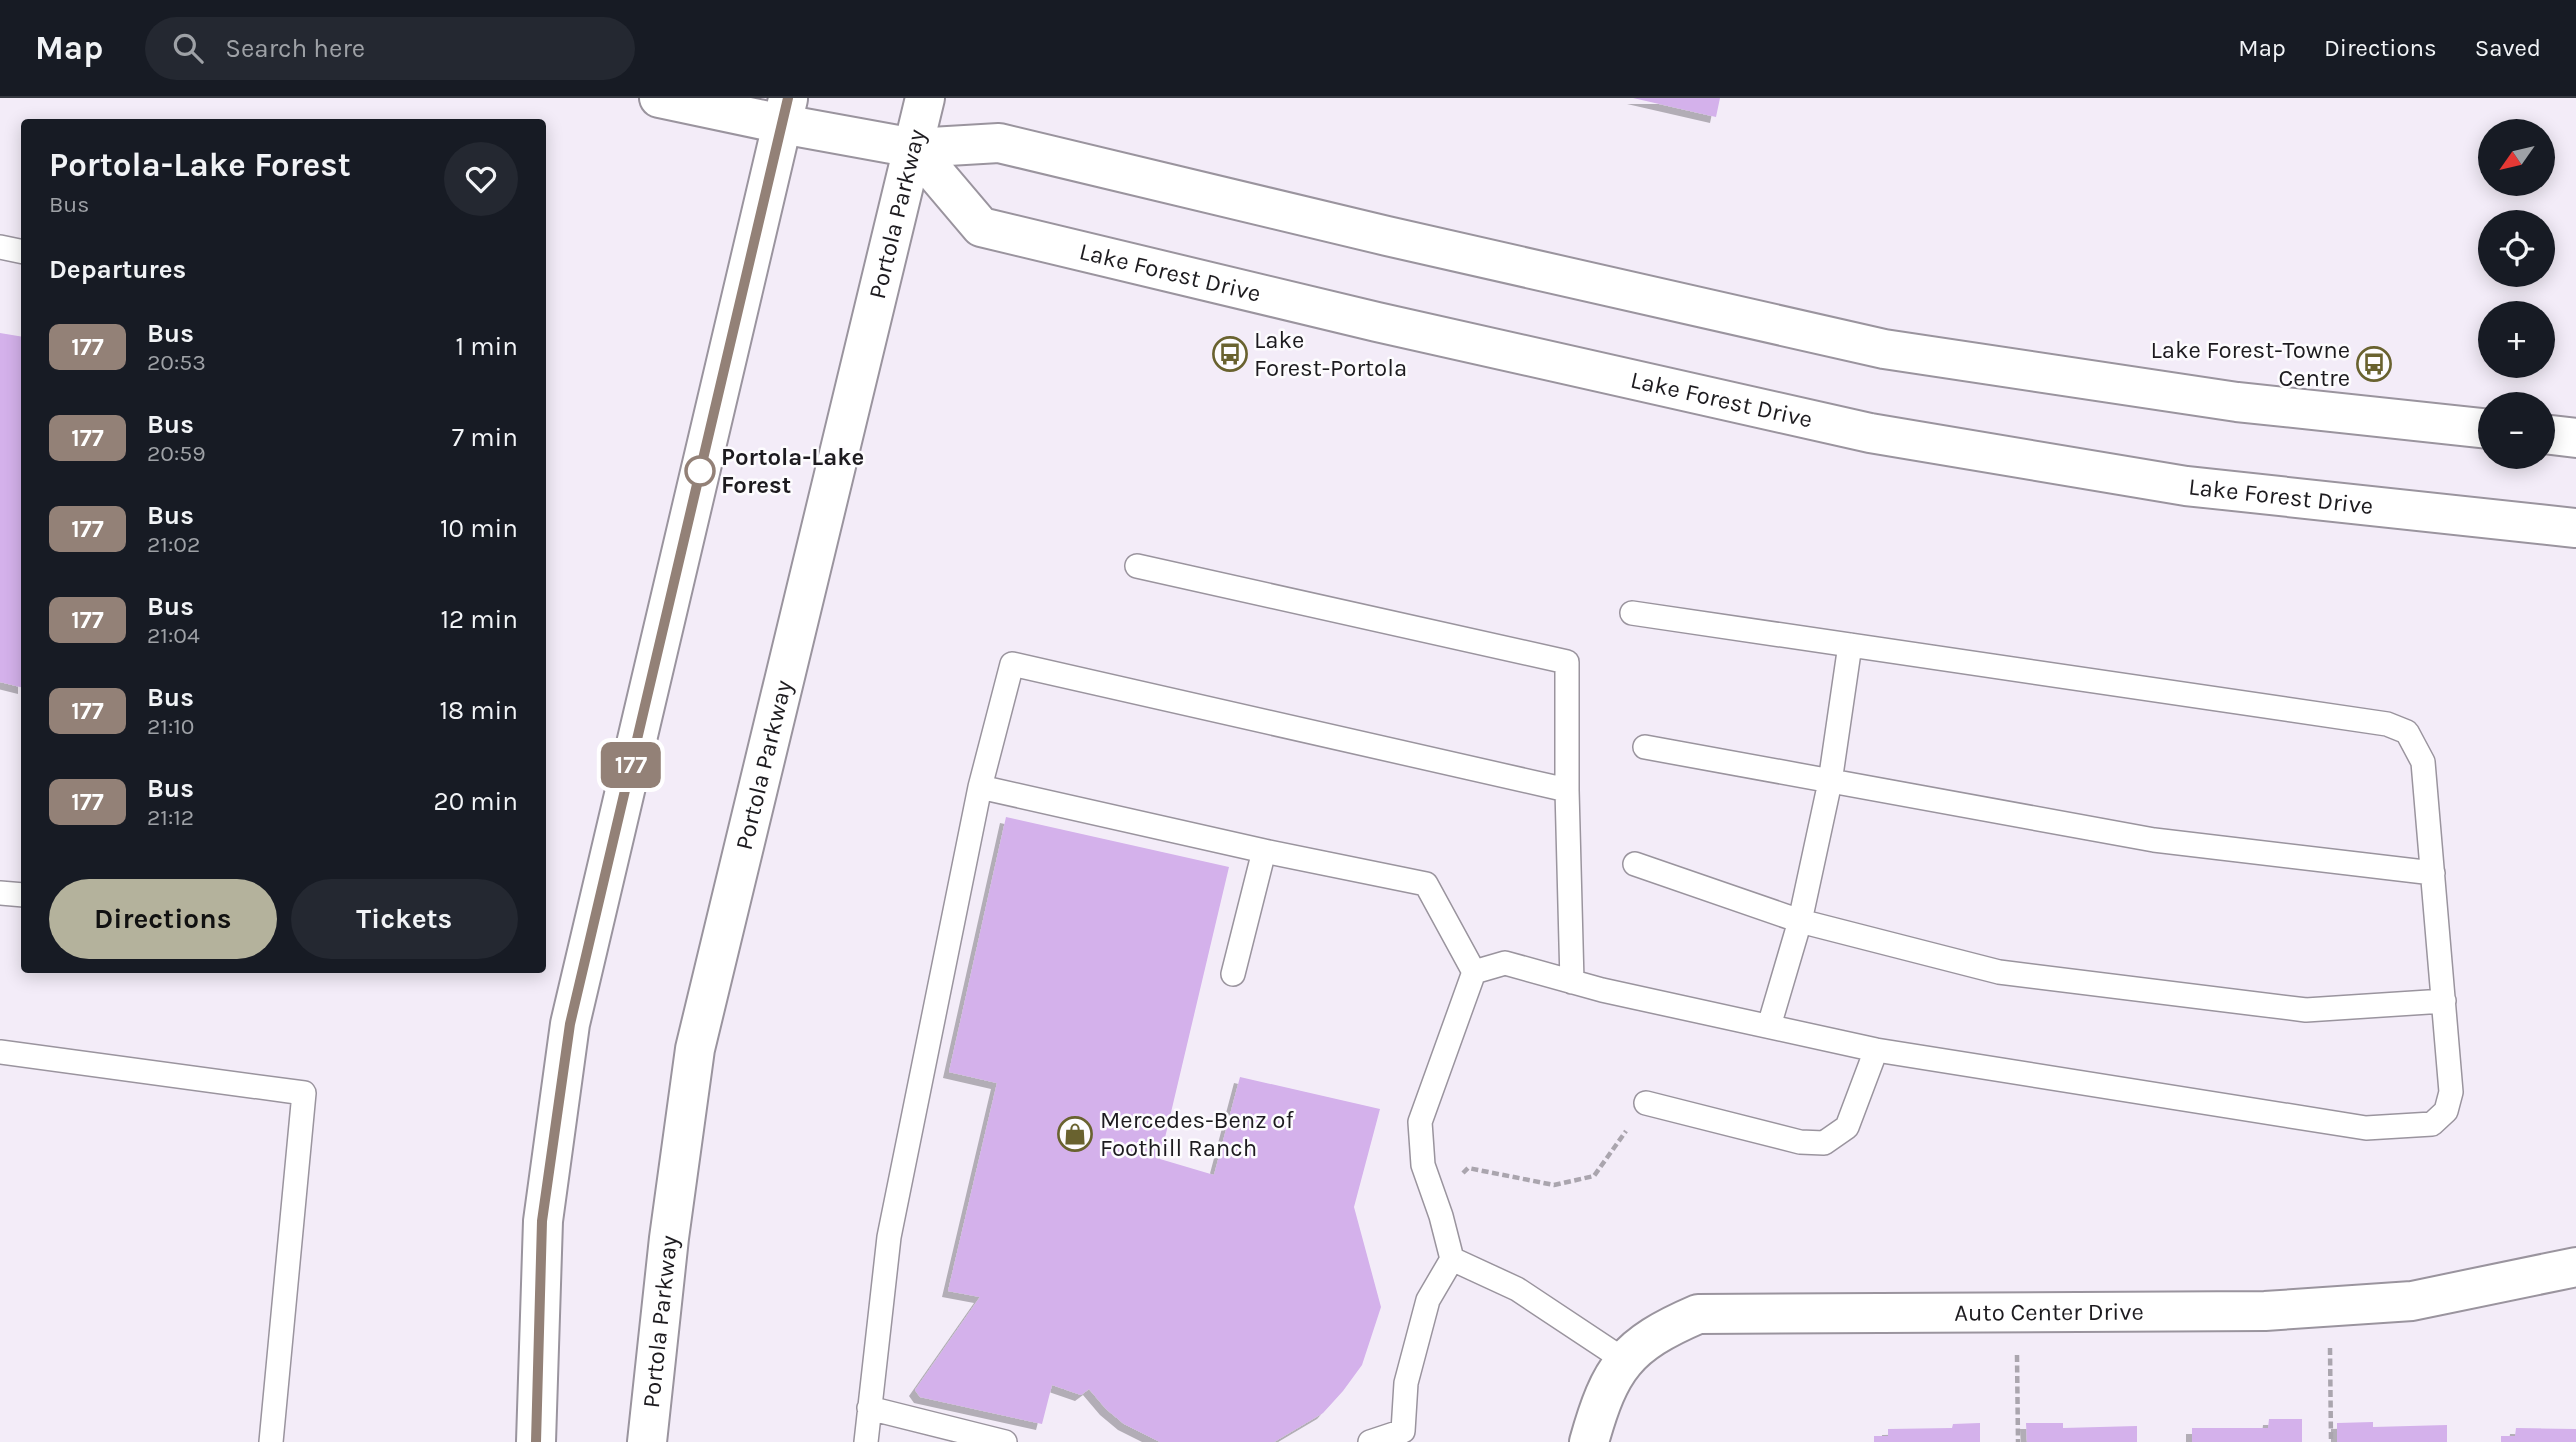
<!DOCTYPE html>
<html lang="en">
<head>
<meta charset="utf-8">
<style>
  :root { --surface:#171b24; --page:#242831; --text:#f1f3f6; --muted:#9ea1a6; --line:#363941; --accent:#b4b29c }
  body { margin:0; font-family:Karla,sans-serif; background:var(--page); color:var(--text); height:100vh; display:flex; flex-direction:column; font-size:26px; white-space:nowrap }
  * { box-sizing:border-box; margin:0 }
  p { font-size:23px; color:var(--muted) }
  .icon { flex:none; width:38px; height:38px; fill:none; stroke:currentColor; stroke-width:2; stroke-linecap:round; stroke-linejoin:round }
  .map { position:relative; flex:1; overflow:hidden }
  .drawer { position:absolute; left:21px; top:21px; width:525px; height:854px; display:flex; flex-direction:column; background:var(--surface); border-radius:7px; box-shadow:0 4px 18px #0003 }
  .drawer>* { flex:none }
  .badge { padding:0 14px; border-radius:10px; font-size:24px; line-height:46px }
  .needle { width:46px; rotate:236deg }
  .buttons { position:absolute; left:2478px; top:21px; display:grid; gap:14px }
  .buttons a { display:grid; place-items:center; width:77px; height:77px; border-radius:50%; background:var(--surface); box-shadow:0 4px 18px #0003; font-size:35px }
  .map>.badge { position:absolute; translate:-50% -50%; box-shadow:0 0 0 4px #fff }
  h2 { padding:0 28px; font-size:26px; line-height:63px }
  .round { display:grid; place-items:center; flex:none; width:74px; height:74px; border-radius:37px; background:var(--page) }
  .head { display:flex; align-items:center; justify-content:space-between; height:119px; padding:0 28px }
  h1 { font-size:33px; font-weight:700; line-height:52px }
  .primary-button { display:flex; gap:14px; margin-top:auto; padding:14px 28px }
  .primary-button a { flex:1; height:80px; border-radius:42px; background:var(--accent); color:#111; font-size:28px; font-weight:700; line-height:80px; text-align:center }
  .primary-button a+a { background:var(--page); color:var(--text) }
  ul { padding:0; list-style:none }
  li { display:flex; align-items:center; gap:21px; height:91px; padding:0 28px }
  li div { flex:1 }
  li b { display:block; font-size:26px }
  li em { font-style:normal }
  li .badge { min-width:77px; font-weight:700; text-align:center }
  header { display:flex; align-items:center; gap:42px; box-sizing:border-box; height:98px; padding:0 35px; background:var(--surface); border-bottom:2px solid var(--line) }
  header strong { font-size:33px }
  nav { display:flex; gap:38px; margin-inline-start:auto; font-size:24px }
  .search { width:490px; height:63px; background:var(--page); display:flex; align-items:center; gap:18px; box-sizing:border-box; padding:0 24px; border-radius:38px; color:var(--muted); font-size:26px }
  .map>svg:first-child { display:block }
  .building { fill:#d4b1eb; filter:url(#shadow) }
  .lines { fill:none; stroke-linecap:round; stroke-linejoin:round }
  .lane-casing { stroke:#9a949e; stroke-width:26 }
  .secondary-casing { stroke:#9a949e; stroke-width:42 }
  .primary-casing { stroke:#9a949e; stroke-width:42 }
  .path { stroke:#aaa5ae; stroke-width:4.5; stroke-dasharray:7 3.5; stroke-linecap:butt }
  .lane { stroke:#fff; stroke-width:23 }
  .secondary { stroke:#fff; stroke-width:38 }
  .primary { stroke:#fff; stroke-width:38 }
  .line-casing { stroke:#fff; stroke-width:16 }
  .line { stroke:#938177; stroke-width:10 }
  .stop-dot { fill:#fff; stroke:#938177; stroke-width:3.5 }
  .labels { text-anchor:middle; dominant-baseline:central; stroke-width:5; stroke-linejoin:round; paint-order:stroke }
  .street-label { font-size:24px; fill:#1d1b1f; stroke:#fdfcfe }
  .poi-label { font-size:24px; fill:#1d1b1f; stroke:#fdfcfe; text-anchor:start }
  .stop-label { font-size:24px; font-weight:bold; fill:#1d1b1f; stroke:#fdfcfe; text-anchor:start }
</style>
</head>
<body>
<header>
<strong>Map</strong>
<div class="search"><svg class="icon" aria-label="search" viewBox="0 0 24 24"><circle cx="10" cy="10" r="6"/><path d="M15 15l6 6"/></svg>Search here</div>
<nav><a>Map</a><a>Directions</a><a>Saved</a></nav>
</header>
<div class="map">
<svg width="2576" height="1344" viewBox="0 0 2576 1344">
  <defs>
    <filter id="shadow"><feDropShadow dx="-6" dy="6" stdDeviation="0" flood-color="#0004"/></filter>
  </defs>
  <rect width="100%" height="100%" fill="#f3ecf8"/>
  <path class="building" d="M1633,0h87l-4,19z
    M0,235l24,4v351l-24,-6z
    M1006,719l223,50 -69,292 54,16 26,-98 140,32 -26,98 27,100 -19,58 -19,26 -20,22 -49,29h-114l-36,-18 -18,-15 -17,-20 -8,6 -29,-10 -10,39 -122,-27 -5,-7 65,-93 -32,-6 49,-208 -48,-11z
    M2269,1321h33v23h-110v-14h76z
    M2373,1324v5l74,-2v17h-110v-19z
    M1980,1325v19h-106v-6h14v-7l64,-1 1,-4z
    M2026,1325h37v5l74,-2v16h-110z
    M2516,1330l60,1v13h-75v-6h14z"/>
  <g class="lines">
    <g class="lane-casing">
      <path id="lane" d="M0,149l24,5
        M1137,468l430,96v128
        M1645,649l509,93 279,33
        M1264,753l-284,-64 32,-123 555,126 5,192
        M1635,766l165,57 199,51 307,38 138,-9
        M0,795l24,2
        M1233,876l31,-123 162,33 48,88
        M1769,928l31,-105 30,-139 20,-137
        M0,954l304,41 -33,349
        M1646,1005l154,39 24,1 23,-16 29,-77
        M1452,1161l65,30 107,71
        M869,1310l136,34
        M866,1344l23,-205 91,-450
        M1370,1344l33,-11 3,-48 22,-83 24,-41 -11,-43 -18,-51 -3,-43 54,-150 31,-9 97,27 274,60 490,78 66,-4 14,-13 5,-19 -28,-330 -16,-30 -20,-8 -755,-111"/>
    </g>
    <g class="secondary-casing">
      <g id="secondary">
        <path d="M659,0l123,26"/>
        <path id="s1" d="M1589,1344c21,-75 37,-97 109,-128l567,-3 147,-10 164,-34"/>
      </g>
    </g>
    <g class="primary-casing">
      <g id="primary">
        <path d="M782,26l132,24 85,-5 388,93 497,113 353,53 253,27"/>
        <path id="s2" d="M914,50l67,79 396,95 493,111 316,53 390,42"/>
        <path d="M2543,336l33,4"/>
        <path d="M536,1344l7,-221 27,-197 218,-925"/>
        <path id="s3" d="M647,1344l22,-204 26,-189 230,-951"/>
      </g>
    </g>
    <path class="path" d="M1463,1075l5,-5 86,17 40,-9 32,-45
      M2330,1250l1,94
      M2017,1257l1,87"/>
    <use href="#lane" class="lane"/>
    <use href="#secondary" class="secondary"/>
    <use href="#primary" class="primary"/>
  </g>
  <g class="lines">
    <g class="line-casing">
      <path id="line" d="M536,1344l6,-221 28,-197 218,-926"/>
    </g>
    <use href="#line" class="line"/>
  </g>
  <defs>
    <g id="bus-ring" transform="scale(1.75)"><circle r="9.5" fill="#fdfcfe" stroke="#69622f" stroke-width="1.5"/><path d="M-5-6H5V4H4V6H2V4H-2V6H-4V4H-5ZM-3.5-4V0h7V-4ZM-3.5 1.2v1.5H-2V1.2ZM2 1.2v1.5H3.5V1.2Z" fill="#69622f"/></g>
    <g id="shop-ring" transform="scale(1.75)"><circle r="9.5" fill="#fdfcfe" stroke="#69622f" stroke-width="1.5"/><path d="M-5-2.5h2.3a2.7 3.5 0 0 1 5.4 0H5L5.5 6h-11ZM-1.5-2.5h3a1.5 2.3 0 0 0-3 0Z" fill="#69622f"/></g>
  </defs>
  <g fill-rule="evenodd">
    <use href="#bus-ring" x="1230" y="256"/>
    <use href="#bus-ring" x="2374" y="266"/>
    <use href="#shop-ring" x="1075" y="1036"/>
  </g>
  <circle class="stop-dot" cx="700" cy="373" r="14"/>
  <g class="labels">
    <g class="street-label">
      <text stroke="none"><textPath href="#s3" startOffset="1255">Portola Parkway</textPath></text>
      <text stroke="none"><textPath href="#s2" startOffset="298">Lake Forest Drive</textPath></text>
      <text stroke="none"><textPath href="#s2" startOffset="864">Lake Forest Drive</textPath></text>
      <text stroke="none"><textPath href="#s2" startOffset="1432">Lake Forest Drive</textPath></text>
      <text stroke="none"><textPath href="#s3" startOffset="688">Portola Parkway</textPath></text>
      <text stroke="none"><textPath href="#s1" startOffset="528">Auto Center Drive</textPath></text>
      <text stroke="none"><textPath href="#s3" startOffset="121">Portola Parkway</textPath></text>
    </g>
    <g class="poi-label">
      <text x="1254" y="242">Lake<tspan x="1254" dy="28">Forest-Portola</tspan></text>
      <text x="2350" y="252" text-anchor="end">Lake Forest-Towne<tspan x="2350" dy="28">Centre</tspan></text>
      <text x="1100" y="1022">Mercedes-Benz of<tspan x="1100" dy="28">Foothill Ranch</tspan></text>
    </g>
    <g class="stop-label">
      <text x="721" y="359">Portola-Lake<tspan x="721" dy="28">Forest</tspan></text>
    </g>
  </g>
</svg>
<div class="buttons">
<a><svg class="needle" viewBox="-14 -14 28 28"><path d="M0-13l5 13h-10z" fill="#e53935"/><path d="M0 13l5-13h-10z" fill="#9ea1a6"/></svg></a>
<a><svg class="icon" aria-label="locate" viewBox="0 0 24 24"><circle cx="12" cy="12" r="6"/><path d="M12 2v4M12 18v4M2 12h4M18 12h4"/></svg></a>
<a>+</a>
<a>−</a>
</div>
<b class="badge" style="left:631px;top:667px;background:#938177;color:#fff">177</b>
<section class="drawer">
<div class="head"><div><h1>Portola-Lake Forest</h1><p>Bus</p></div><a class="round"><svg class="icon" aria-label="heart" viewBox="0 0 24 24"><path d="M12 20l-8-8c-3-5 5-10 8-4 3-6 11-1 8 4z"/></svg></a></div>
<h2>Departures</h2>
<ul>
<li><span class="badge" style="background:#938177;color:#fff">177</span><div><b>Bus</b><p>20:53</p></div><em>1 min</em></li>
<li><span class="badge" style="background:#938177;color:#fff">177</span><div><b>Bus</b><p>20:59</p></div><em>7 min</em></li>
<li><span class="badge" style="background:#938177;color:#fff">177</span><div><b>Bus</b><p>21:02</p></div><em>10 min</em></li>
<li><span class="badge" style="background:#938177;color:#fff">177</span><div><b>Bus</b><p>21:04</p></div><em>12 min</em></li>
<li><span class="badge" style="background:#938177;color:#fff">177</span><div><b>Bus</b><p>21:10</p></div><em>18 min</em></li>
<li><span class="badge" style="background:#938177;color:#fff">177</span><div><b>Bus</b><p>21:12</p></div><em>20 min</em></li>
</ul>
<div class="primary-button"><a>Directions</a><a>Tickets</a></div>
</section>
</div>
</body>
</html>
